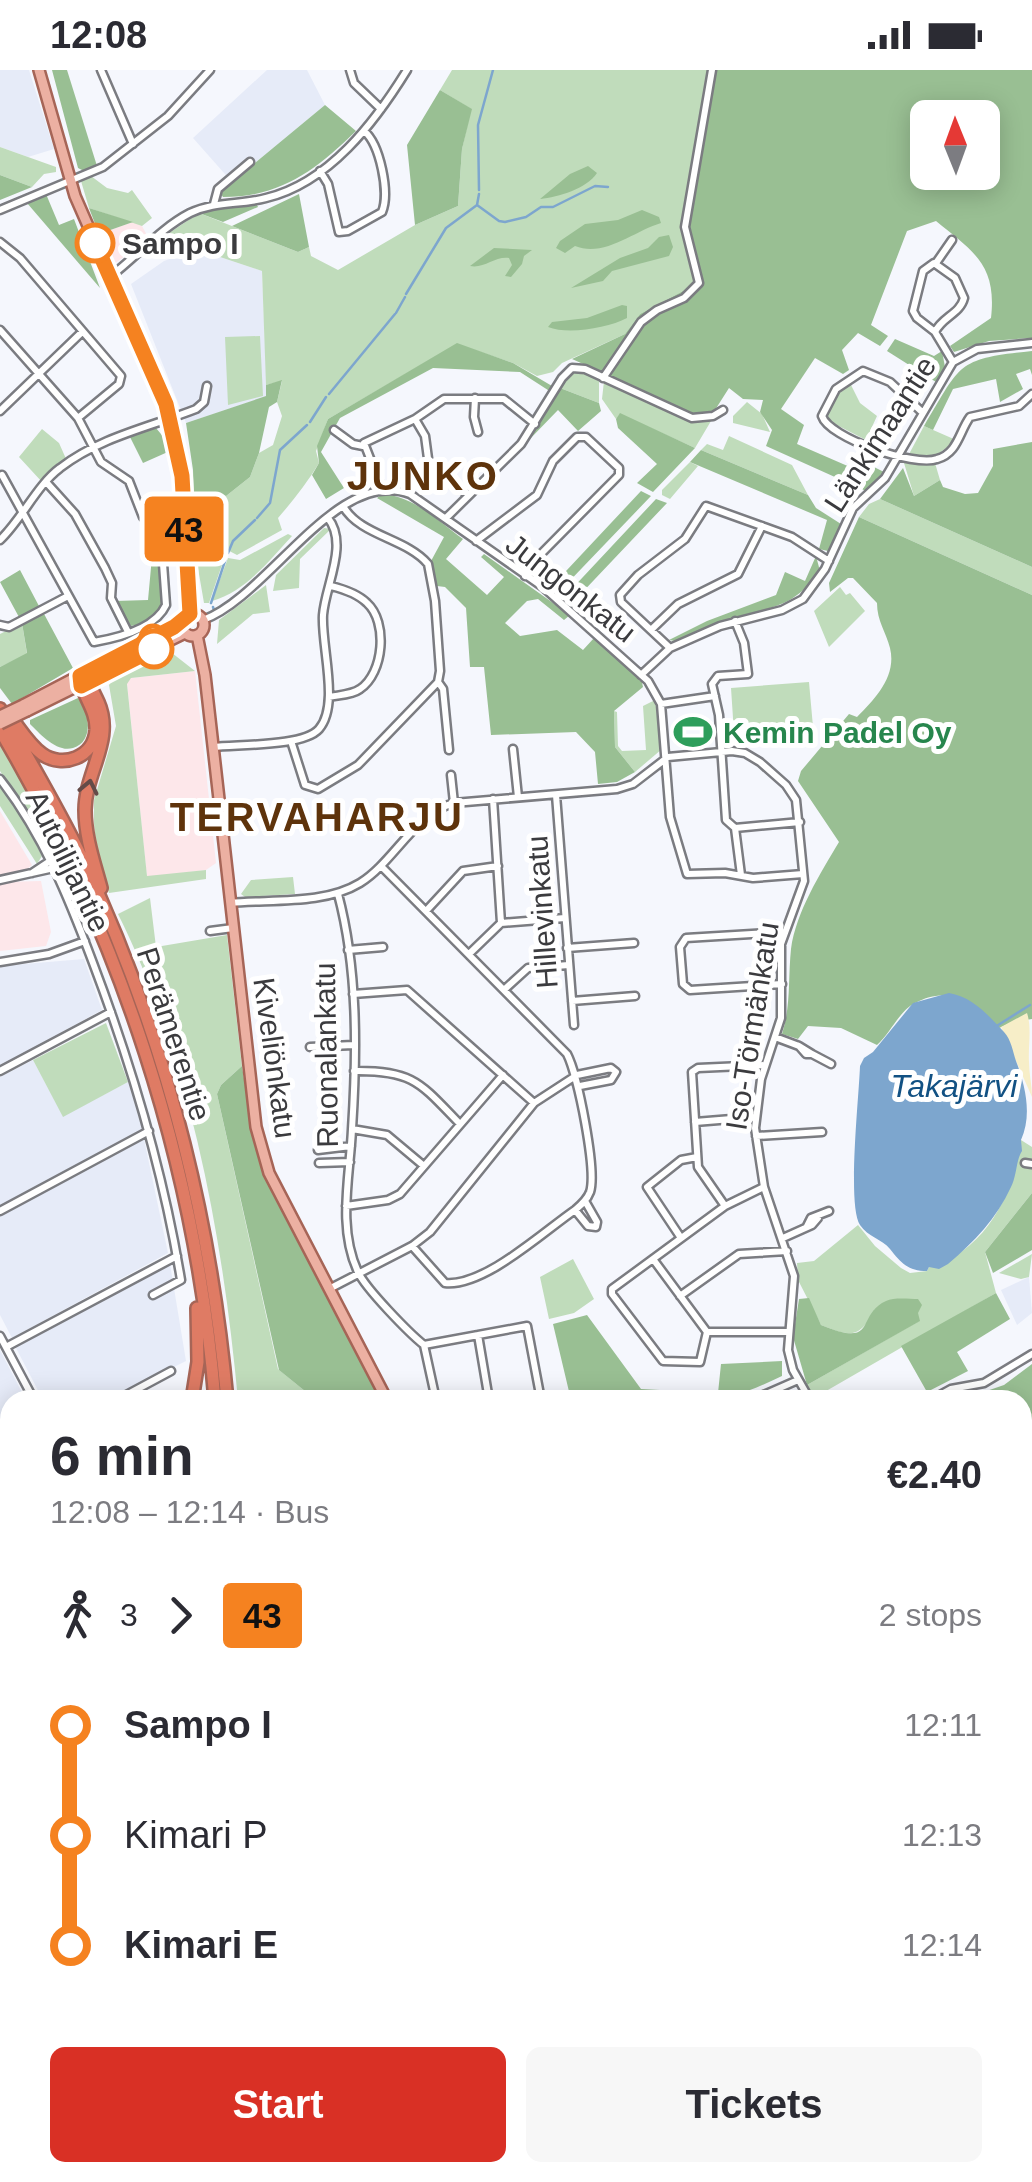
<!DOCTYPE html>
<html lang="en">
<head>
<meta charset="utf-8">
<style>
  :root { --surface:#fff; --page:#f7f7f7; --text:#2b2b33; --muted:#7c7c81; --accent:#d93025 }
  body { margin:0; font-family:Arial,sans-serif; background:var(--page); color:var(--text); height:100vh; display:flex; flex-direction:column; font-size:38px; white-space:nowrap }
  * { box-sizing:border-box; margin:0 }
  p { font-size:32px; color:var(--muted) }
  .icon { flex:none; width:55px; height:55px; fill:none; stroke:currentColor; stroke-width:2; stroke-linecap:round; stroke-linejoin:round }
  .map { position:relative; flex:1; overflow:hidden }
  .details { position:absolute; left:0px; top:1320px; width:1032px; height:792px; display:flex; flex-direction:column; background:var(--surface); border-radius:30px 30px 0 0; box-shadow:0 5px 25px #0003 }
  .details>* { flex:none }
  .badge { padding:0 20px; border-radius:8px; font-size:35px; line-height:65px }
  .needle { width:65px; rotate:359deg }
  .tools { position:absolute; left:910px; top:30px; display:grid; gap:20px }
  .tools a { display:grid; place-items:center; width:90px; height:90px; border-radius:15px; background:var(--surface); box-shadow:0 5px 25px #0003; font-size:50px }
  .map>.badge { position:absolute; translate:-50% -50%; box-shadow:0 0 0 5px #fff }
  .legs { display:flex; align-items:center; gap:15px; height:110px; padding:0 50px; font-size:32px }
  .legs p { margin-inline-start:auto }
  .overview { display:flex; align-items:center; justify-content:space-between; height:170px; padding:0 50px }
  h1 { font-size:55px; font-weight:800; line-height:75px }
  .primary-button { display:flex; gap:20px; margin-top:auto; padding:20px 50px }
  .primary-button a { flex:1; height:115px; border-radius:15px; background:var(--accent); color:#fff; font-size:40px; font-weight:800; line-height:115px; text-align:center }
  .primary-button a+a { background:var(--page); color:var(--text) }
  ul { padding:0 50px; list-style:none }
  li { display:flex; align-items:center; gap:35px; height:110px; font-size:38px }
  li i { display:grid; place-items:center; width:15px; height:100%; margin:0 12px; background:currentColor }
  li i::after { content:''; width:25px; height:25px; margin:-12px; border:8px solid; border-radius:50%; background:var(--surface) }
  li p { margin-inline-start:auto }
  li:first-child i { background:linear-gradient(#0000 50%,currentColor 0) }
  li:last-child i { background:linear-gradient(currentColor 50%,#0000 0) }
  .status { display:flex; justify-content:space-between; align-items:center; height:70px; padding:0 50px; background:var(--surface); direction:ltr }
  .status svg { height:28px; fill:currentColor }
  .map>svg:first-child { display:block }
  .commercial { fill:#fde7ea }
  .built { fill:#e6ebf8 }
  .green { fill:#c0dcbb }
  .forest { fill:#99bf93; fill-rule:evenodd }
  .sand { fill:#f7eec8 }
  .water { fill:#7da6ce }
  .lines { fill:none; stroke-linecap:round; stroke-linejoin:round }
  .stream { stroke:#7da6ce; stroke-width:2.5 }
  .minor-casing { stroke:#7b7c81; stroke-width:11 }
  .major-casing { stroke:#a66557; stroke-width:14 }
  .highway-casing { stroke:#a66557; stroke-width:16 }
  .minor { stroke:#fff; stroke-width:6 }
  .major { stroke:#ecb0a2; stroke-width:9 }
  .highway { stroke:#df7b64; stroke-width:11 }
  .rail { stroke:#6f6f73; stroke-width:2.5; stroke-dasharray:15 8; stroke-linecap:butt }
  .major-bridge-casing { stroke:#a66557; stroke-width:14; stroke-linecap:butt }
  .major-bridge { stroke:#ecb0a2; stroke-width:9 }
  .oneway { stroke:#644b48 }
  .line-1-casing { stroke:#fff; stroke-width:22 }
  .line-1 { stroke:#f58220; stroke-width:15 }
  .stop-1-dot { fill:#fff; stroke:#f58220; stroke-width:5 }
  .labels { text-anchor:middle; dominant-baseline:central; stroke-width:10; stroke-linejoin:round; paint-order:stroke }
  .stop-label { font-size:30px; font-weight:bold; fill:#3b3b3e; stroke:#fff; text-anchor:start }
  .street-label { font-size:30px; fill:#3b3b3e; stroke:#fff }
  .leisure-label { font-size:30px; font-weight:bold; fill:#27864d; stroke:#fff; text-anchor:start }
  .water-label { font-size:32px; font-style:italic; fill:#125183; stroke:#fff }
  .district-label { font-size:40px; font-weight:bold; letter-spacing:2.5px; fill:#5e330b; stroke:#fff }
</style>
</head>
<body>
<div class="status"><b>12:08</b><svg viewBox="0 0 49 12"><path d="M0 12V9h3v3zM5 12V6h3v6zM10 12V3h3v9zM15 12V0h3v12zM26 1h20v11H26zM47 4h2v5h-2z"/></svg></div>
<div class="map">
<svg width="1032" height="2112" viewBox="0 0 1032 2112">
  <rect width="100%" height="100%" fill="#f5f7fd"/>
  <path class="commercial" d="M133,152l9,4 7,13 -35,25 -15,-30z
    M195,601l21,192 -10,7 -59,7 -20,-194 4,-5z
    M0,741l32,54 -6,5 -26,5z
    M41,811l10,51 -5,14 -46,5v-69z"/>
  <path class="built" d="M0,0h29l25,79 -26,8 -28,-10z
    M267,0h40l18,35 -93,77 -39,-44z
    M196,179l66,22 5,125 -81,27 -55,-139 33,-23z
    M84,889l18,51 -102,56v-100z
    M33,990l30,56 65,-34 14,47 -142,77v-129z
    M144,1069l24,114 -156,85 -12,-23v-99z
    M170,1194l16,97 -78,39h-65l-27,-52 2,-4z
    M1029,1207l3,36 -15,12 -16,-35z
    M0,1280l26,50h-16v148l-10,-18z
    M0,1611l10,7v40l-10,-10z
    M10,2041v61h258l7,10h-275v-67z"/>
  <path class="green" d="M452,0h258l-24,142 10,72 -56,30 -15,20 -63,29 -9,9 -16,4 -24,-13 -56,-19 -129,75 -12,32 3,12c-12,20 -27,39 -41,55l4,12 -45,25 -29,-15 -10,-13 18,-23 34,-27 9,-24 14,-8 9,-29 -5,-14 5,-21 -16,4 -4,-114 -66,-22 -30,-14 33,-22 99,39 11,-5 2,9 27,14 77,-45 43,-19 4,-57 9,-40 -31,-19z
    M0,77l56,20v5l-12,2 -12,13 -32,-12z
    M91,106l16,12 21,5 4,-3 20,28 -10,8 -53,-18 -8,-27z
    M260,266l3,60 -35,9 -3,-68z
    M573,300h7l19,10v23l-39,-15z
    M604,311l87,39 16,-2 4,3 -16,27 -75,-34 -4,5 -14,-20z
    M850,313l10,20 17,13 -11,24 -39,-20c-1,-16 11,-28 23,-37z
    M747,332l15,12 8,18 -37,-9v-7z
    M924,356l32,14 -19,15 -29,1z
    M42,359l17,14 8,18 -25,21 -23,-25z
    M729,366l63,29 16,30 -107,-45 6,-6 16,6z
    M690,392l8,4 -28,33 -8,-4v-5z
    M904,393h31l5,17 -26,16z
    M880,429l152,68v28l-173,-78 10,-13z
    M324,458l7,1 -31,30 -1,29 -26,3 3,-16z
    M288,464l4,2c-23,25 -47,56 -80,65l16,-43 12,2z
    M194,475l31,11 -16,47h-5z
    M266,515l4,27 -17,2 -36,30 2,-24z
    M840,517l6,8 4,-2 15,18 -36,36 -15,-36z
    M22,553l5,31 -27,13v-33z
    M172,583l23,18 -64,7 -4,6 20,192 59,-6v9l-97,14 -12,-39 -3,-30v-24l22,-74 -7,-41 6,-8z
    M809,612l4,45 -79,6 -3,-45z
    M655,630l7,49 -27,23 -20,-25 -1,-36 3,1 1,34 4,5 24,-1 -3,-44z
    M0,670l32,56 56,116 -9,4 -38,-82 -41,-63z
    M0,715l22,31 20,40 -5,8 -37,-58z
    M293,807l2,17 -50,3 -4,-3 10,-14z
    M150,828l6,49 71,-12 15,131 -21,19 -4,9 61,275 38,31h-78c-15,-162 -47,-339 -120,-486z
    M106,953l22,59 -65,35 -30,-57z
    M1021,1070l11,7v46l-47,59 11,41 -182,105 -7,-13 112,-64 -44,-12c-15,30 -25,28 -54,16l-23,-45 -1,-17 17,-2 44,-36 17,21 26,22 9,5 17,-2 2,-4c56,-15 85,-73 92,-127z
    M1032,1184l-3,23 -8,2 -22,-6z
    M573,1189l21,40 -20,14 -25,6 -9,-42z
    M10,1520v98l-10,-7v-88z
    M10,1901v67l-10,-21v-39z"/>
  <path class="forest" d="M52,0h15l30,96 -13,5 -6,-3z
    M710,0h322v268l-43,3 -35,11 -4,-6 41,-28c6,-53 -17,-66 -55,-97l-29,10 -36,94 17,11 -8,10 -22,-13 -16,17 7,20 -6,4 -28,-16 -34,51 23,16 -7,19 69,30 6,-8 12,6 -18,19 -100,-45 6,-16 -12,-18 3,-12 -20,-1 -14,-11 -14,22 -18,5 -125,-56 53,-25 15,-20 56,-30 -10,-72zM928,48h54v54h-54z
    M440,20l32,19 -10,40 -4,57 -43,19 -8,-80z
    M325,35l31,26c-40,39 -75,66 -133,66l-3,-4 12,-11z
    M588,96l9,7c-11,16 -38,24 -57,26l30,-25z
    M0,105l32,12 -32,13z
    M46,124l13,31 15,-6 26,69 -73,-85z
    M299,124l10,53 -11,5 -66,-26z
    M257,135l1,2 -35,15 -24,-9 31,-7z
    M89,138l44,14 -34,12z
    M642,140l17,7 2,6c-27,8 -57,35 -86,23l-10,7 -9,-5 4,-7 25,-17 33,-4z
    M669,165l4,12 -4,9 -57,15 -9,10 -32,7 49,-30 28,-10 11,-11z
    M494,178l38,2 -8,6 -2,8 -11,13 -6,-1 7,-11 -3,-7c-14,-2 -25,11 -39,8z
    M622,235l5,1v12c-19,10 -59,17 -79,9l4,-5 35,-4z
    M895,269l39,17 8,-5 3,16 -9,15 -49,-31z
    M457,273l56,20 39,23 -1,6 -31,-20 -87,-4 -93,50 -19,34 23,36 -18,11 -14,-24 7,-12 -2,-17 11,-27z
    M1032,281v24l-2,-6 -14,5 7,15 -23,13 -4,-23 -43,10 -20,41 -9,-4c38,-63 32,-67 108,-75z
    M282,310l-5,22 -8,5 -10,46 -9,24 -34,27 -17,22 9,14 -13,-2 -2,-68 -7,-47 80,-27v-11z
    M560,318l39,15 2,8 -23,20 -20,-21 -31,32z
    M620,343l75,35 -42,44 -16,-9 20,-19 -39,-36 -2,-9z
    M156,358l14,17v6l-27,12 -14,-28z
    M1032,372v125l-152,-68 23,-31 11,28 26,-16 3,7 22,7 13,-1 15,-27v-17z
    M701,380l107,45 8,13 25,16 -13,27 -9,-2 8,-29 -137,-58z
    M641,421l10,5 -92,96 -7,-6z
    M382,424c32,2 56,27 81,45l-17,20 41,36 17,-18 -23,-20 3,-3 86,61 -6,5 -26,-21 -11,2 -22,22 15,13 37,-6 26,20 11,-12 47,40 2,9 -29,24 1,36 20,25 -18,10 -19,2 -3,-32 -19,-20 -85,3 -7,-68h-14l-4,-59 -21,-21 -8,-1 -6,-25 13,-24 -67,-39z
    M656,429l11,4 -91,96 -7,-2 -1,-4z
    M859,447l173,78v424l-19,3 -14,6c-23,-24 -49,-44 -84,-25 -16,8 -25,31 -38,42l-36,-17 -33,-2 -10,13 -16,-5c9,-28 6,-56 9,-85 5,-37 29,-75 48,-107l-41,-61 3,-10 48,-57 8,3c18,-18 40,-41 33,-69 -4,-16 -13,-27 -13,-45l-24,-25h-5l-18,14 -1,-9z
    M153,476l5,1 2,5c2,34 14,67 -29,74l-16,-25 33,-1z
    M816,486l4,15c-29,40 -51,35 -94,49 -17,5 -34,14 -51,21l-6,-1 38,-19 69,-26 9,-23 20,9z
    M20,500l20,38 -20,11 -20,-37z
    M43,542l30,56 -61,36 -12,-16v-21l27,-14 -5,-30z
    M78,628c11,11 17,44 -5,50 -16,5 -33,-14 -43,-24v-4z
    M242,996l12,76 12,37 114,221h-64l-37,-30 -62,-276 4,-9z
    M1032,1123v57l-39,23 -8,-21z
    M996,1223l14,26 -53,33 11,19 -41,21 -26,-46z
    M809,1228l12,27c58,24 34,-10 65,-24 8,-4 23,-2 32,-2l4,6 -4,8 2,8 -113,64 -14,-48 6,-38z
    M587,1245l54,74 38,2 -15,9h-93l-18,-76z
    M782,1291v15c-29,14 -53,24 -85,24l5,-8 16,1 3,-29z
    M1032,1294v150l-9,-15 -1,-99h-48l-2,-4 32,-11z
    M0,1973l10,24v34l-10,5z
    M506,2103h145l3,9h-143z
    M859,2103h89l-6,9h-71z"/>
  <path class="sand" d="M1027,943c5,15 1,33 2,49 0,12 3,23 3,35l-31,-70z"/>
  <path class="water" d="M949,923c24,4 40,23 55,39 7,7 9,20 12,29 10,26 16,55 5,79l1,11c-6,9 -5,24 -11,36 -14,31 -37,55 -63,77l-9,5 -10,-2 -2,4c-19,0 -26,-8 -37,-22 -8,-10 -22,-12 -30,-24 -13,-20 -1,-128 0,-159l4,-8 9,-6 40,-49z"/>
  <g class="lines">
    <path class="stream" d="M479,120l-1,-65 15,-55
      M477,135l22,16 6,1 21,-5 15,-10h12l42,-21 13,1
      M406,224l40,-66 31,-23 2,-11
      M396,243l9,-16
      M329,324l66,-80
      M310,352l16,-25
      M257,448l13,-15 10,-53 27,-25
      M228,483l5,-12 22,-21
      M211,533l15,-45
      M213,537l1,3
      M995,957l35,-22"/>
    <g class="minor-casing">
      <path id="minor" d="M101,0l32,74
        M350,0l4,13 27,26
        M320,101l8,13 11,48 9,-1 34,-19c8,-19 -2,-68 -18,-81
        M214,134l4,-15 32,-27
        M0,140l103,-43 65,-51 42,-46
        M0,172l20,16 101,118 -2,8 -41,34
        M936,193l16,-23
        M111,206c26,-20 50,-48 79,-63 25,-12 50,-8 76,-15 63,-15 109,-76 141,-128
        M0,260l78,88 23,44 28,19 14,36 18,19 5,69c-11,24 -49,33 -72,37l-92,-167
        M935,262c7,-15 25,-18 29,-34l-9,-20 -21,-15 -11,8 -10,40 4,7 18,14 18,30
        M603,308l38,-56 16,-12 27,-12 15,-15 -14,-56 27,-157
        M475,328l-1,19 4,15
        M0,341l82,-79
        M923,343l-33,-31 -27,-11 -27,18 -14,27c7,22 92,51 115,43 21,-6 22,-27 33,-42l49,-11 13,-12
        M415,349l10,17 4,30 39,28
        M334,360l19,14 10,2
        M47,413l28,31 30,54 7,15 -1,15 17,34
        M382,419l-18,-46 51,-24 29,-20h60l31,25
        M343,436c17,30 63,32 85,58l7,37 5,70 -2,11
        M446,448l75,-74 41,-66 10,-10 13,1 107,49 21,-2 10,-6
        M0,470c22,-21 37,-55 60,-72 40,-31 90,-41 136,-59l8,-7 3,-16
        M476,471l61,-46 16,-34 24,-24h9l33,31v7l-83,84 -11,17
        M203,550c66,-24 134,-154 207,-126l133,93 105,94 13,23 9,113 17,57 38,-1 28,5 50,-4
        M735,551l9,22 4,31 -30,2 -6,8 7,31 7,105 9,8 6,47
        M0,555l9,2 59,-31
        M652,559l26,-25 60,-30 24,-48
        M670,578l-49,-46 -1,-7 18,-20 47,-36 21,-33 86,31 37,24
        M641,605l29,-27 50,-22 62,-16 21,-11 22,-30 28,-61 32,-30 68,-116 24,-13 55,-6
        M438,612l5,7 6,61
        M329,627c9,-2 23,-2 31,-8 24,-16 28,-67 7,-86 -9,-9 -24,-14 -36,-17
        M661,634l54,-8
        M291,671l14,44 13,4 40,-24 80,-83
        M213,677c25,-3 90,0 106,-18 21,-24 2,-83 4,-114 2,-29 26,-71 5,-97
        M513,679l5,48
        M451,705l3,28
        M0,709c43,55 69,120 93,184 39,103 70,208 88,317l-28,15
        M556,725l18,230
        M493,729l8,124
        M735,758l65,-6
        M381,796l186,188c11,21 30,117 23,138 -3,8 -9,13 -15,18 -32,22 -91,77 -130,73l-33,-37
        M32,803l18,-12
        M0,810l54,-12
        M338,824c20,75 19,158 14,235 -2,47 -15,98 6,143 8,17 51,61 66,73
        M230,833c41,-4 94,2 130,-20 34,-21 54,-69 94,-80l163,-14 16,-5 35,-27 64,-6 13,2 15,9 26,23 10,15 8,81 -23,63v74l-20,61 -6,49 9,59 30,89 -6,74 5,20 17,30
        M426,841l37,-40 35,-5
        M210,861l23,-3
        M567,878l67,-5
        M348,880l35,-3
        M469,884l32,-31 64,-5
        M0,892l49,-8 36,-13
        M782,914l-92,6 -7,-6 -3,-37 6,-9 98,-6
        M505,919l23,-21 41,-3
        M353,924l54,-4 127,113
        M572,931l63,-5
        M775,967l24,9 7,8h6l-13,-8
        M310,977l43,-2
        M812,984l19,10
        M0,1001l111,-59
        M354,1001c60,-1 67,13 106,53
        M695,1052l61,-5
        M352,1059l35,6 37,31
        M756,1066l66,-4
        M318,1080l33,-4
        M319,1093l31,-1
        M1025,1093l7,1
        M346,1136l42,-6 12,-6 103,-119
        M725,1136l-27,-39 -6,-95 6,-4 67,-3
        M575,1140l13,16 8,1 1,-5 -12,-21
        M0,1141l149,-80
        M807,1156l4,-8 18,-7
        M681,1168l-34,-51 34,-27 16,-3
        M783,1168l29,-13 6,-7
        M653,1189l54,73h80
        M329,1219l83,-43 18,-14 104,-129 43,-28 34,-7 5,4 -5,8 -31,6
        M680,1226l59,-42 48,-3
        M707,1262l-7,30 -37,-1 -51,-67v-5l113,-83 39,-19
        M478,1265l11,65
        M0,1266l34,64
        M424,1275l103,-19 14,74
        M424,1275l12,55
        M6,1277l171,-91
        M117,1330l54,-29
        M514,1330l26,-5
        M752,1330l46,-20
        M931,1330l20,-11 33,-6 48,-29
        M1022,1435l6,17 -6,8
        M1022,1556l10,-6
        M1022,1597l10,6
        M1022,1638l10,-10
        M1022,1645l10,9
        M1022,1723l10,16
        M1022,1822l10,16
        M1022,2016l10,-21
        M272,2102l7,10
        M344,2102l4,10
        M446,2102l5,10
        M761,2102l14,10
        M980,2112l5,-10"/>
    </g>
    <g class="major-casing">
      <path id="major" d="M39,0l36,126 91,208 15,61 9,149
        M182 555a11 11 0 1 1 22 0a11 11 0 1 1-22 0Z
        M197,565l8,40 51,452 13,46 118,227
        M23,635l159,-83
        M27,641l158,-78
        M0,1517l10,-3
        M0,1707l10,9
        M10,1769l-7,20 7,25
        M1022,1894l10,7
        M663,2102l13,10"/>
    </g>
    <g class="highway-casing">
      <path id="highway" d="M80,606c10,7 13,16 18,26 17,38 -13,70 -13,108 0,27 9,52 16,78
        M0,639c28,48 56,96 81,147 81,171 129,356 146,544
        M15,653c8,11 16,23 27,31 21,15 52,3 54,-24 1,-21 -15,-35 -16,-54
        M0,660c120,204 196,434 215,670
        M192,1330l6,-38 -1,-54
        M479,2102l5,10
        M493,2102l5,10"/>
    </g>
    <use href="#minor" class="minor"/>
    <use href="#major" class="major"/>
    <use href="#highway" class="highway"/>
    <path class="rail" d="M4,1616l6,4
      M0,1669l10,14
      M0,1964l10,21
      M91,2102l11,10
      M702,2102l13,10"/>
    <g class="major-bridge-casing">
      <path id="major-bridge" d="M0,646l23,-11
        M0,654l27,-13"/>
    </g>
    <use href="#major-bridge" class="major-bridge"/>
  </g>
  <defs><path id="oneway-chevron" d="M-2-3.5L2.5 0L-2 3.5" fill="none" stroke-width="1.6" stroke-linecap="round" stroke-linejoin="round" transform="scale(2.5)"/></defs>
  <use class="oneway" href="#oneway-chevron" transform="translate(89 717) rotate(-78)"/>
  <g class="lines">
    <g class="line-1-casing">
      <path id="line-1" d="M95,173l71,161 16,72 8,138 -16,13 -94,49 1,10 73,-37"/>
    </g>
    <use href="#line-1" class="line-1"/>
  </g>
  <defs>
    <g id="stadium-bare" transform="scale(3)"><path d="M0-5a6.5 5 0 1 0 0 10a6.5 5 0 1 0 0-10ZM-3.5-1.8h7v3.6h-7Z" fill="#2e9e5b" stroke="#fff" stroke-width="2.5" paint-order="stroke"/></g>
  </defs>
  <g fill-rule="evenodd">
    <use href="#stadium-bare" x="693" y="662"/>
  </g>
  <g class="stop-1-dot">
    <circle cx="95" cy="173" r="18"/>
    <circle cx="153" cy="568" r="12"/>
    <circle cx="154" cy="579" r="18"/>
  </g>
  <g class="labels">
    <g class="stop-label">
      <text x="122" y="173">Sampo I</text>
    </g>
    <g class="street-label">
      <text transform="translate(880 364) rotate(-57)">Länkimaantie</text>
      <text transform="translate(571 518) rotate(38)">Jungonkatu</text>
      <text transform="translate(68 791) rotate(64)">Autoilijantie</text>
      <text transform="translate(542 842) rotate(-94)">Hillevinkatu</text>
      <text transform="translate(752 956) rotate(-81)">Iso-Törmänkatu</text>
      <text transform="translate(174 964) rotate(72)">Perämerentie</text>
      <text transform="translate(326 985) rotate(-91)">Ruonalankatu</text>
      <text transform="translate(275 988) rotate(82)">Kiveliönkatu</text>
    </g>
    <g class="leisure-label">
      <text x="723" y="662">Kemin Padel Oy</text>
    </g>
    <g class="water-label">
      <text x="954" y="1016">Takajärvi</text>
    </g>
    <g class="district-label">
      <text x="423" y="406">JUNKO</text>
      <text x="317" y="747">TERVAHARJU</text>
    </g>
  </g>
</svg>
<div class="tools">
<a><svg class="needle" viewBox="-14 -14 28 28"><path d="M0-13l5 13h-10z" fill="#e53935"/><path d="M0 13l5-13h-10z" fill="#7c7c81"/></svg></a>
</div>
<b class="badge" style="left:184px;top:459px;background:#f58220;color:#111">43</b>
<section class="details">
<div class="overview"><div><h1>6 min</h1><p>12:08 – 12:14 · Bus</p></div><b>€2.40</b></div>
<div class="legs"><svg class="icon" aria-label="walk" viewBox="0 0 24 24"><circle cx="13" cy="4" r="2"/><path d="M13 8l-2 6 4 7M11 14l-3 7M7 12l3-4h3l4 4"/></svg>3<svg class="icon" aria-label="forward" viewBox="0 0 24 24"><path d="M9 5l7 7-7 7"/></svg><b class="badge" style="background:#f58220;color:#111">43</b><p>2 stops</p></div>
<ul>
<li><i style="color:#f58220"></i><b>Sampo I</b><p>12:11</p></li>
<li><i style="color:#f58220"></i><span>Kimari P</span><p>12:13</p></li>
<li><i style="color:#f58220"></i><b>Kimari E</b><p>12:14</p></li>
</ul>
<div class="primary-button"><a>Start</a><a>Tickets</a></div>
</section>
</div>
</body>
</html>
